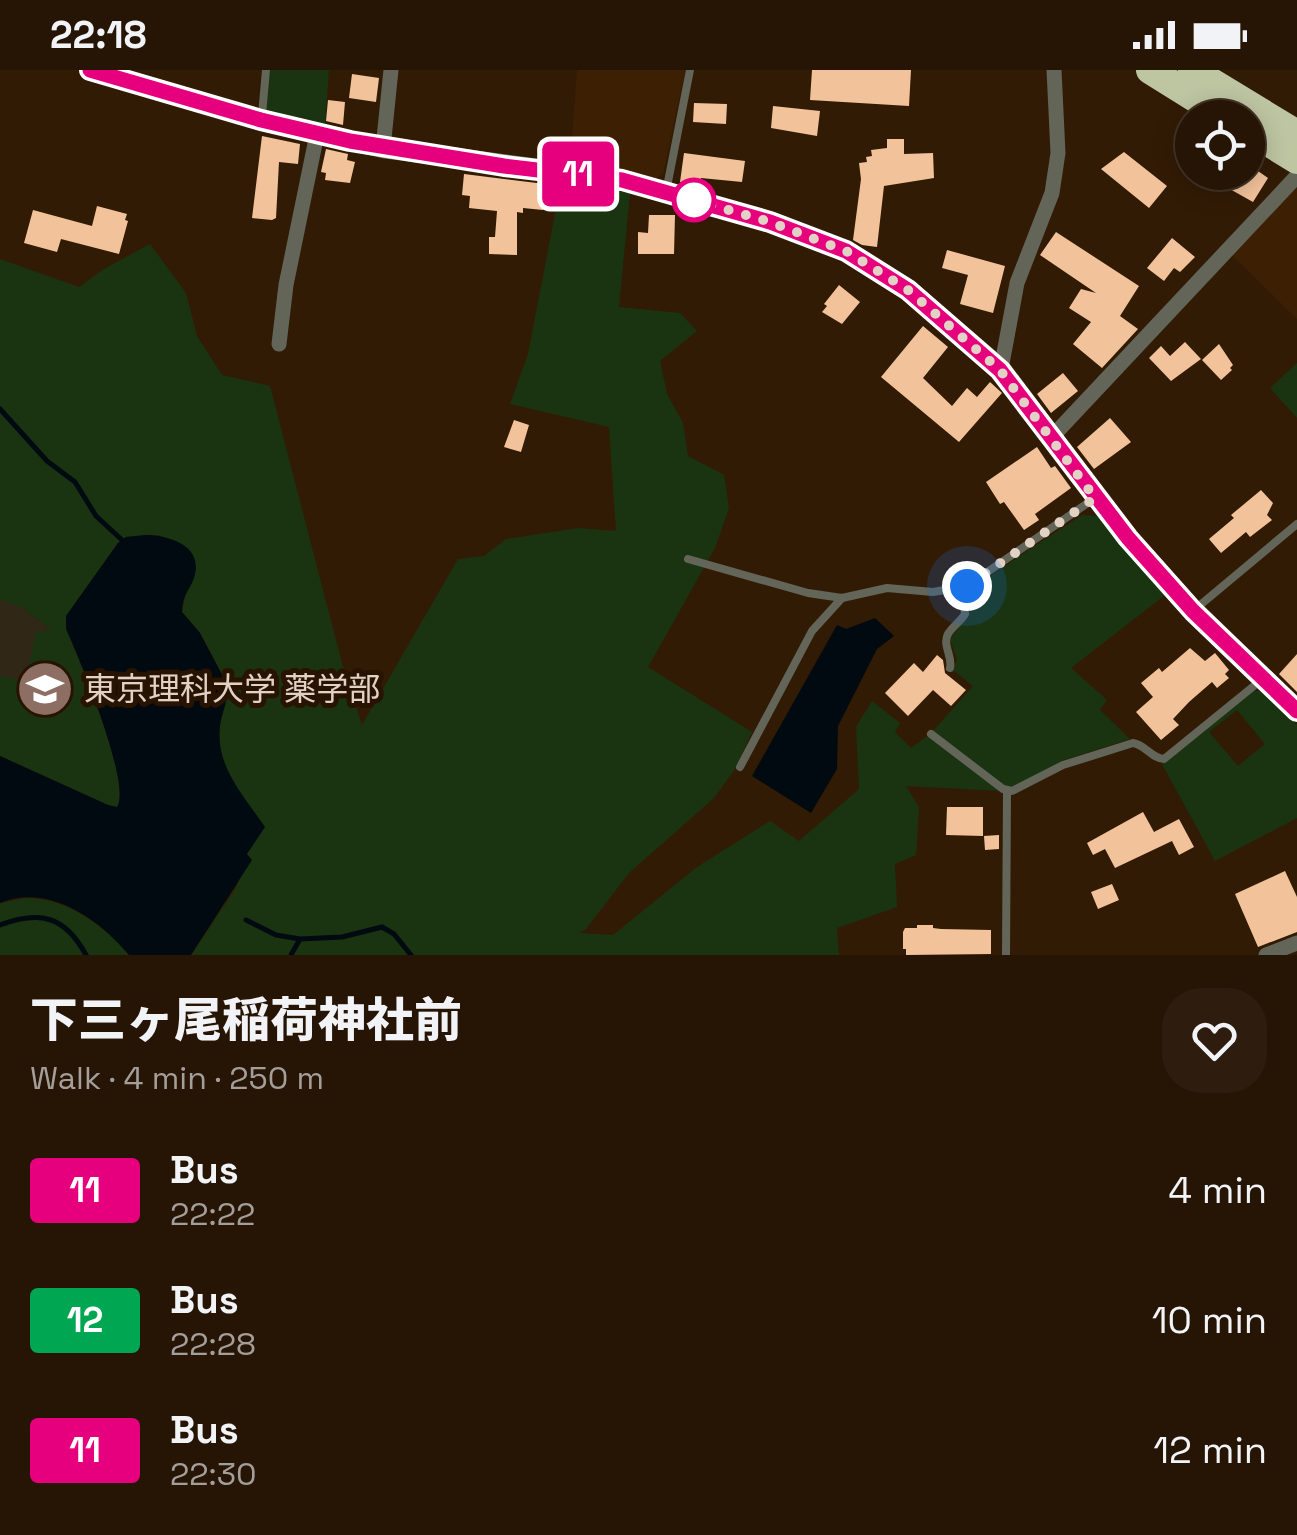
<!DOCTYPE html>
<html lang="en">
<head>
<meta charset="utf-8">
<style>
  :root { --surface:#261404; --page:#2e1d0e; --text:#f1f3f6; --muted:#a49e9a; --line:#423326 }
  body { margin:0; font-family:"Space Grotesk","Noto Sans JP",sans-serif; background:var(--page); color:var(--text); height:100vh; display:flex; flex-direction:column; font-size:38px; white-space:nowrap }
  * { box-sizing:border-box; margin:0 }
  p { font-size:32px; color:var(--muted) }
  .icon { flex:none; width:55px; height:55px; fill:none; stroke:currentColor; stroke-width:2; stroke-linecap:round; stroke-linejoin:round }
  .map { position:relative; height:885px; overflow:hidden }
  .details { display:flex; flex-direction:column; background:var(--surface); flex:1 }
  .details>* { flex:none }
  .badge { padding:0 20px; border-radius:8px; font-size:35px; line-height:65px }
  .controls { position:absolute; left:1175px; top:30px; display:grid; gap:20px }
  .controls a { display:grid; place-items:center; width:90px; height:90px; border-radius:50%; background:var(--surface); box-shadow:0 5px 25px #0003,0 0 0 2px var(--line); font-size:50px }
  .you { position:absolute; width:50px; height:50px; margin:-25px; border:8px solid #fff; border-radius:50%; background:#1a73e8; box-shadow:0 0 0 15px #1a73e833 }
  .map>.badge { position:absolute; translate:-50% -50%; box-shadow:0 0 0 5px #fff }
  .round { display:grid; place-items:center; flex:none; width:105px; height:105px; border-radius:40px; background:var(--page) }
  .headline { display:flex; align-items:center; justify-content:space-between; height:170px; padding:0 30px }
  h1 { font-size:48px; font-weight:800; line-height:75px }
  ul { padding:0; list-style:none }
  li { display:flex; align-items:center; gap:30px; height:130px; padding:0 30px }
  li div { flex:1 }
  li b { display:block; font-size:38px }
  li em { font-style:normal }
  li .badge { min-width:110px; font-weight:700; text-align:center }
  .status { display:flex; justify-content:space-between; align-items:center; height:70px; padding:0 50px; background:var(--surface); direction:ltr }
  .status svg { height:28px; fill:currentColor }
  .map>svg:first-child { display:block }
  .built { fill:#3d2004 }
  .education { fill:#302717 }
  .green { fill:#1a3411; fill-rule:evenodd }
  .water { fill:#000a10 }
  .lines { fill:none; stroke-linecap:round; stroke-linejoin:round }
  .stream { stroke:#000a10; stroke-width:5 }
  .building { fill:#f2c39b }
  .lane { stroke:#626557; stroke-width:8 }
  .street { stroke:#626557; stroke-width:15 }
  .secondary { stroke:#878c75; stroke-width:20 }
  .highway { stroke:#bec5a1; stroke-width:28 }
  .line-casing { stroke:#fff; stroke-width:22 }
  .line { stroke:#e6007e; stroke-width:15 }
  .walk { stroke:#e2d2c5; stroke-width:10; stroke-dasharray:0 18 }
  .stop-dot { fill:#fff; stroke:#e6007e; stroke-width:5 }
  .labels { text-anchor:middle; dominant-baseline:central; stroke-width:10; stroke-linejoin:round; paint-order:stroke }
  .poi-label { font-size:32px; fill:#e2d2c5; stroke:#281200; text-anchor:start }
</style>
</head>
<body>
<div class="status"><b>22:18</b><svg viewBox="0 0 49 12"><path d="M0 12V9h3v3zM5 12V6h3v6zM10 12V3h3v9zM15 12V0h3v12zM26 1h20v11H26zM47 4h2v5h-2z"/></svg></div>
<div class="map">
<svg width="1297" height="885" viewBox="0 0 1297 885">
  <rect width="100%" height="100%" fill="#321b05"/>
  <path class="built" d="M577,0h108l-22,104 -8,5 -29,-9 -56,-8z
    M1297,112v137l-65,-64z"/>
  <path class="education" d="M0,509l21,28 39,29 -60,89z"/>
  <path class="green" d="M270,0h59l-4,56 -59,-15z
    M568,113l62,10 -11,114 61,6 17,18 -37,30 7,33 16,29 5,33 36,19 5,33 -14,40 -67,119 104,65 -17,37 -21,29 -85,75 -43,56 -7,4 34,2 84,-68 73,-46 29,20 60,-52 -3,-62 16,-26 28,22 -5,9 16,16 18,-13 73,56 -96,-5 13,21 -3,48 -21,9 2,43 -60,21 2,27h-648l45,-67 11,-34 -28,-102 1,-28 8,-38 -28,-53 -18,-21 5,-25 7,-9 -34,-43 -34,2 -8,6 -52,73v13c13,29 66,155 51,178l-9,-2 -108,-49v-80l25,5 11,-49 16,-2 -31,-23 -21,-7v-341l79,28 25,-18 46,-25 36,49 11,43 25,39 48,11 73,281 19,58 96,-166 26,-3 22,-17 72,-11 38,3 -7,-104 -99,-23 18,-50 32,-166z
    M1297,293v55l-27,-30z
    M1082,445l15,1 68,79 -94,73 36,32 -7,10 30,29 -66,21 -47,25 -11,3 -73,-57 40,-45 -20,-16 4,-11 -7,-19c14,-22 19,-20 17,-47l3,-4z
    M1252,621h8l37,33v94l-82,43 -53,-97zM1237,640l28,34 -27,22 -29,-34z
    M26,828c40,0 77,26 103,57h-129v-52z"/>
  <path class="water" d="M145,465c21,0 57,9 50,39 -3,15 -12,17 -13,38l18,21 28,53c0,15 -6,26 -8,40 -5,40 24,70 45,101l-18,27 5,6 -61,95h-62c-30,-36 -81,-72 -129,-52v-147l108,49 9,2c15,-23 -38,-150 -51,-178v-13l52,-73 8,-6z
    M875,548l19,18 -17,13 -39,77 -1,43 -26,44 -59,-37 85,-151 9,4z"/>
  <g class="lines">
    <path class="stream" d="M0,339l47,52 28,21 21,34 26,24
      M246,850l30,15 24,4
      M0,855c40,-15 65,-9 86,30
      M291,885l9,-16 42,-2 40,-10 12,7 17,21"/>
  </g>
  <path class="building" d="M812,0h99l-2,36 -99,-6z
    M352,4l27,4 -3,24 -27,-4z
    M328,30l17,2 -2,23 -17,-4z
    M694,33l33,1 -1,20 -33,-2z
    M773,36l47,5 -3,25 -46,-8z
    M262,66l38,8 -2,20 -19,-2 -3,56 -4,2 -20,-2z
    M887,69h17v15l29,-1 1,25 -50,8 -7,61 -15,-2 -9,-5 8,-61 -2,-16 8,-1 -1,-5 6,-1 -1,-6 16,-2z
    M326,79l22,5 -1,6 8,2 -5,21 -25,-3 1,-7 -5,-1z
    M1124,82l43,34 -18,22 -48,-39z
    M684,83l61,8 -3,21 -41,-4 -2,9 -19,-5z
    M1248,94l20,14 -15,24 -25,-14 10,-16h10z
    M464,104l81,10 -2,26 -20,-2v5l-6,-1v43l-28,-1v-17h6l2,-26 -28,-3 1,-12 -8,-1z
    M97,136l30,8 -2,6 3,1 -9,33 -58,-15 -4,13 -33,-9 9,-33 59,16z
    M649,145h26l-1,39h-36v-22l10,1z
    M1056,162l83,54 -19,30 18,13 -36,39 -29,-24 18,-22 -22,-14 12,-19 15,4 -56,-38z
    M1172,168l23,19 -15,15 -6,-4 -10,13 -17,-13z
    M947,180l58,16 -12,47 -33,-9 8,-29 -26,-7z
    M839,215l21,17 -18,22 -20,-12 5,-6 -3,-2z
    M923,256l25,21 -25,31 29,28 15,-18 10,9 13,-15 12,11 -43,49 -78,-65z
    M1185,272l16,17 -30,22 -22,-23 12,-12 9,10z
    M1219,274l14,21 -3,3 2,2 -11,10 -19,-20z
    M1063,303l15,18 -27,22 -14,-19z
    M1110,348l21,24 -37,27 -17,-22z
    M514,350l15,5 -8,27 -17,-5z
    M1037,377l14,21 4,-2 16,22 -36,26 4,6 -15,10 -20,-28 -4,2 -14,-22z
    M1261,420l12,13 -6,12 5,5 -22,17 -4,-5 -25,21 -12,-14 25,-21 -3,-3z
    M1190,578l15,13 10,-8 14,17 -4,4 4,4 -12,10 -5,-6 -23,20 -16,17 6,6 -18,15 -25,-28 17,-15 -12,-14 18,-15 3,4z
    M1297,584v38l-18,-18z
    M937,585l6,5 2,13 21,17 -15,16 -18,-16 -25,26 -23,-23 29,-30 9,9z
    M947,737h36v29l-37,-1z
    M1143,742l11,20 25,-13 15,28 -15,8 -7,-14 -57,27 -10,-19 -12,6 -6,-12z
    M999,765v14l-14,1 -1,-14z
    M1285,801l12,26v35l-39,15 -23,-53z
    M1112,814l7,16 -21,9 -7,-17z
    M917,855h16v3l8,1 50,1v24l-85,1v-6h-3v-17l2,-4h12z"/>
  <g class="lines">
    <path class="lane" d="M262,45l4,-45
      M666,122l24,-122
      M688,489l120,34 34,5 45,-10 46,4 34,-6 128,-88
      M1193,541l104,-87
      M950,598c3,-11 -8,-23 -2,-34 4,-7 13,-13 17,-20l-3,-27
      M931,664l72,55 9,2 51,-26 70,-22c13,2 18,15 31,16l96,-78
      M740,697l72,-136 30,-33
      M1006,885l1,-165"/>
    <path class="street" d="M383,78l8,-78
      M279,274l7,-59 31,-151
      M1001,299l16,-86 35,-90 6,-40 -4,-83
      M1050,369l247,-263
      M1266,885l31,-12"/>
    <path class="secondary" d="M90,0l171,50 122,28 239,32 149,42 74,29 63,38 93,80 127,169 65,73 104,100"/>
    <path class="highway" d="M1150,0l77,48
      M1192,0l105,64
      M1248,60l49,30"/>
  </g>
  <g class="lines">
    <g class="line-casing">
      <path id="line" d="M90,0l171,50 89,21 154,25 118,14 148,42 76,29 62,39 92,80 128,168 65,73 104,100"/>
    </g>
    <use href="#line" class="line"/>
    <path class="walk" d="M694,130l76,22 76,29 62,39 92,80 95,128 -128,88"/>
  </g>
  <defs>
    <g id="university-disc" transform="scale(2.875)"><circle r="9.5" fill="#8d6e63" stroke="#281200"/><path d="M0-5L7-2L0 1L-7-2ZM-4 1L0 2.5L4 1V4Q0 6-4 4Z" fill="#fff"/></g>
  </defs>
  <g fill-rule="evenodd">
    <use href="#university-disc" x="45" y="619"/>
  </g>
  <circle class="stop-dot" cx="694" cy="130" r="20"/>
  <g class="labels">
    <g class="poi-label">
      <text x="84" y="619">東京理科大学 薬学部</text>
    </g>
  </g>
</svg>
<div class="controls">
<a><svg class="icon" aria-label="locate" viewBox="0 0 24 24"><circle cx="12" cy="12" r="6"/><path d="M12 2v4M12 18v4M2 12h4M18 12h4"/></svg></a>
</div>
<div class="you" style="left:967px;top:516px"></div>
<b class="badge" style="left:578px;top:104px;background:#e6007e;color:#fff">11</b>
</div>
<section class="details">
<div class="headline"><div><h1>下三ヶ尾稲荷神社前</h1><p>Walk · 4 min · 250 m</p></div><a class="round"><svg class="icon" aria-label="heart" viewBox="0 0 24 24"><path d="M12 20l-8-8c-3-5 5-10 8-4 3-6 11-1 8 4z"/></svg></a></div>
<ul>
<li><span class="badge" style="background:#e6007e;color:#fff">11</span><div><b>Bus</b><p>22:22</p></div><em>4 min</em></li>
<li><span class="badge" style="background:#00a651;color:#fff">12</span><div><b>Bus</b><p>22:28</p></div><em>10 min</em></li>
<li><span class="badge" style="background:#e6007e;color:#fff">11</span><div><b>Bus</b><p>22:30</p></div><em>12 min</em></li>
</ul>
</section>
</body>
</html>
